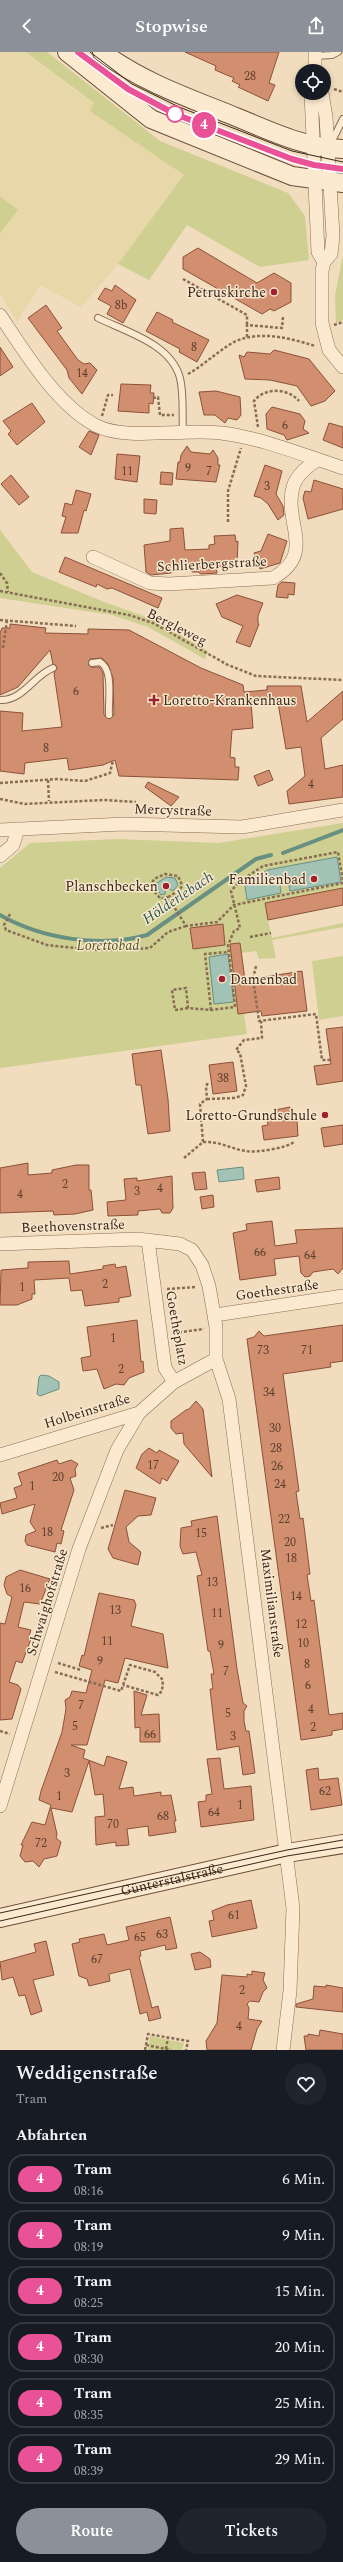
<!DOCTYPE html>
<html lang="de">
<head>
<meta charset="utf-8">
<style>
  :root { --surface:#171b24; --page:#20242c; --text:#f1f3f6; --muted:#9ea1a6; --line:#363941; --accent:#8c9099 }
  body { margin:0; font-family:Spectral,serif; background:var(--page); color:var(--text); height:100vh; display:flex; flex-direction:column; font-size:15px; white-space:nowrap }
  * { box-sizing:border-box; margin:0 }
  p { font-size:13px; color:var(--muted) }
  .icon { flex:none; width:22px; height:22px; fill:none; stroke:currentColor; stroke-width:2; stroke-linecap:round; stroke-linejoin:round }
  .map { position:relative; height:1998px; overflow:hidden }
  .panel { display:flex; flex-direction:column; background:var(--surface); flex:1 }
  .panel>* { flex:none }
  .badge { padding:0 8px; border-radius:13px; font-size:14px; line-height:26px }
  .tools { position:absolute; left:295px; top:12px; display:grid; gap:8px }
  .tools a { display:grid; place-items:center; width:36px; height:36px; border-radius:50%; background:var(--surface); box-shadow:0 2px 6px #0003; font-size:20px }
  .map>.badge { position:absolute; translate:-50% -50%; box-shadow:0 0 0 2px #fff }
  h2 { padding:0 16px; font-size:15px; line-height:36px }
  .round { display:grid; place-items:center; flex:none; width:42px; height:42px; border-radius:21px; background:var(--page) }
  .headline { display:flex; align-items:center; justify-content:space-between; height:68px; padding:0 16px }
  h1 { font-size:19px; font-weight:600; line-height:30px }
  .action { display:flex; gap:8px; margin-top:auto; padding:8px 16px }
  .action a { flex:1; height:46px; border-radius:24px; background:var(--accent); color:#fff; font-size:16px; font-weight:600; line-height:46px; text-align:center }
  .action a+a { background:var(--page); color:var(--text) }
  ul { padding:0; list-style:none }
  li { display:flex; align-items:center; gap:12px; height:50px; margin:0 8px 6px; padding:0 8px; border:2px solid var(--line); border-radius:16px }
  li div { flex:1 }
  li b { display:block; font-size:15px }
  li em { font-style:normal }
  li .badge { min-width:44px; font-weight:700; text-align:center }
  header { display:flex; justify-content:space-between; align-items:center; height:52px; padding:0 16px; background:var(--accent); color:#fff; font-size:18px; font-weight:600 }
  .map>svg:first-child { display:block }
  .farmland { fill:#e7d7a9 }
  .green { fill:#cecf90 }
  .water { fill:#a1c2b5; stroke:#689082 }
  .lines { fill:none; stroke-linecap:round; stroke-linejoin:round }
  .stream { stroke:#689082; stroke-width:4 }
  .building { fill:#d28f6f; stroke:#8b5139; fill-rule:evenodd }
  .lane-casing { stroke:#8a6c55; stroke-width:8 }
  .street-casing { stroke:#8a6c55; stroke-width:14 }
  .secondary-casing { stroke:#6b4d38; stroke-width:20 }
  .path { stroke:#8a6c55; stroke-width:2.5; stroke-dasharray:3 2; stroke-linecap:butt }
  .lane { stroke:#fbead0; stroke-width:6 }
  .street { stroke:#fbead0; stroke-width:13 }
  .secondary { stroke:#fbead0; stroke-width:18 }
  .tram { stroke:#38261b; stroke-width:1 }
  .line-casing { stroke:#fff; stroke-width:9 }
  .line { stroke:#ea5297; stroke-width:6 }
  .stop-dot { fill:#fff; stroke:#ea5297; stroke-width:2 }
  .poi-dot { fill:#9d202d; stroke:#f8e7cd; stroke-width:1.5 }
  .labels { text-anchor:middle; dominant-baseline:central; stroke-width:3; stroke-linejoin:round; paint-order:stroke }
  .number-label { font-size:12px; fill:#5e4030 }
  .poi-label { font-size:14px; fill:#38261b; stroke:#f8e7cd; text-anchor:end }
  .street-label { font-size:14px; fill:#38261b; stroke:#f8e7cd }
  .park-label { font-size:14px; font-style:italic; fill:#4d5620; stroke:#f8e7cd }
  .water-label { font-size:15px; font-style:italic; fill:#295951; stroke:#f8e7cd }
</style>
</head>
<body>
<header><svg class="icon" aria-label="back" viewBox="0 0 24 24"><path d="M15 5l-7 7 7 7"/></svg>Stopwise<svg class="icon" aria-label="share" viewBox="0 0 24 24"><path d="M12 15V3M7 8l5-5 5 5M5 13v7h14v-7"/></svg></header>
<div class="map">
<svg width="343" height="1998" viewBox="0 0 343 1998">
  <rect width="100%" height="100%" fill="#f1dcbd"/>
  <path class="farmland" d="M0,0h26l68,52 -3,7 93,64 -66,89 -37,43 -41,-22 -23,37 -17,-28v-61l18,-23 -18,-14z"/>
  <path class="green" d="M26,0h21l113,89 128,52 17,23 4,44 -49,7 -73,-42 -38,55 -31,-16 66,-89 -94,-64 4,-8z
    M0,144l18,14 -18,23z
    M343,203v65l-7,3 -1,-27z
    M0,478l32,42 72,30 51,18 53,31 -3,8 -57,-32 -36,-12 -112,-17z
    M343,771v68l-75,29 4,18 71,-15v4l-71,13 4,18 -17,1 -3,-8 -15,2 7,60 -4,1 3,20 -247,34v-200l30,-25 88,-4 101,4z
    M343,904v60l-24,4 -7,-59z
    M150,1984l34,7 -2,7h-34z"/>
  <path class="water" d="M337,805l4,25 -51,9 -3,-16 -8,2 2,16 -34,7 -2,-14 22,-16z
    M166,825l9,1 3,7 -5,6 -7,-4 -1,7 -4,1 -7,-10z
    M228,902l6,48 -20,2 -5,-47z
    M243,1115l1,12 -25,3 -2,-12z
    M41,1323l8,1 10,6v7l-19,7 -3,-2 2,-17z"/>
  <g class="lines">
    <path class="stream" d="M283,801l60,-23
      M0,863c42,24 101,33 147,20l109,-76 15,-4"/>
  </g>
  <path class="building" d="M185,0h94l-10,31 6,2 -7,16 -30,-14 2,-2 -8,-4 2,-3 -19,-8 1,-4z
    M198,196l59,35 17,-10 17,10v19l-17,9 -4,-2 -8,5 -79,-45v-12z
    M115,233l21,15 -13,23 -16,-9 4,-8 -13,-7 7,-11 7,3z
    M46,253l16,23 -5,3 21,29 6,4 6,-1 7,7 -15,24 -13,-16 -2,-8 -39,-52z
    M157,260l16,8 -1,2 37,18 -12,22 -18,-10 1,-3 -34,-18z
    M0,295l13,20 -13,9z
    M274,298l35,9 26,32 -10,10 -14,5 -14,-20 -27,-6 -25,-1 -6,-24 5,2 3,-5 23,2z
    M121,332l30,1 -1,8h4l-1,11 -4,-1v10l-31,-2z
    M216,339l24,6 1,18 -4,5 -9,-2 -3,5 -10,-8h-11l-5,-23z
    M32,351l13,19 -28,23 -9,-11 3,-3 -8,-10z
    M272,355l28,7 5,7 -2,8 6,4 -22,7 -3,-5 -17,-6 -1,-15z
    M329,371l14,4v21l-20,-8z
    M89,379l10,4 -8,20 -12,-8z
    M187,394l4,6 19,2 3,-4 5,8v7h2l-4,17 -40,-3 2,-17h2l1,-7z
    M117,402l23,2 -3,26 -22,-3z
    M265,413l17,6 -6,23 7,12 1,9 -6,5 -10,-16 -7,-6 -7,-2z
    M161,420l12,1 -1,12 -12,-1z
    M11,423l18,22 -10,8 -18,-21z
    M314,428l29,9v20l-35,10 -5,-21 2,-7 6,1z
    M76,438l15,4 -5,17 -2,-1 -6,23h-17l5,-16 -4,-1 3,-13 7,2z
    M144,447l13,1 -1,14 -12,-1z
    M183,476l2,22 24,-1v-4l6,-1 -1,-8 21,-1 1,7 2,-1 -1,24 -21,2 1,6 -16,1 -3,-2h-6v-4l-21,1v4l-20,2 -5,-3 -2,-27 26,-4v-12z
    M268,482l19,7 -7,22 -20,6 -6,-16 7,-2z
    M65,505l97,41 -4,10 -46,-20 -5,1 -10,-5 -1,3 -37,-15z
    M282,530l13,1 -1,12 -6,-1v4l-12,-1 2,-12z
    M237,543l26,8 -5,13v7l1,1 -9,23 -14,-5 7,-16 -21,-9 -6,-13z
    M10,572l36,4 -1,5 43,1v-5l41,1 72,38 42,17 1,7 23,-2v-4h34l6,36 36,-31v28l-22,19 4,31 18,-4v32l-54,7 -2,-13 18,-15 -4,-29 -15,2 -8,-46 -27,-1 2,26 -21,2 -2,27 5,1v9h4l-1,13 -119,-4 -4,-16 -12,5 -34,5 -2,-12 -42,5 -1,11 -24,-3v-60l23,2 -1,18 40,-4 -8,-54 3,-5 -4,-4 -3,-14 -32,37 -18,8v-62l2,-5h8zM102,606l6,6 5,14 1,37 -5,4 -5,-4 -1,-42 -4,-6h-8l-3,-3 2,-5z
    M269,718l4,10 -15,6 -4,-10z
    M148,730l31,15 -8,9 -26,-19z
    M343,836v17l-75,15 -3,-17z
    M223,872l2,21 -32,4 -3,-21z
    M240,891l5,37 57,-9 5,40 -45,5 -1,-5 -23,3 -8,-70z
    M343,975v54l-26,4 -3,-19 17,-2 -5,-35z
    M161,998l7,49 2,32 -22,3 -7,-49h-5l-4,-31z
    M233,1010l4,29 -24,3 -4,-29z
    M290,1055l2,15 5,-1 1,15 -34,4 -2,-14 6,-1 -1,-7 9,-1 -1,-7z
    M343,1073v19l-19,3 -3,-19z
    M28,1111v12l24,-2v-3l24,-5h13v25h2l2,20 -18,4 -21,1 -1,-4 -53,2v-45z
    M205,1120l2,17 -12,1 -3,-17z
    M172,1124l1,32 -3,5h-8l-2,-4 -22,2v4l-30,1 -1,-14 19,-2 -2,-21 13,-1v3z
    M279,1125l1,12 -23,3 -2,-12z
    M213,1143l1,12 -12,2 -2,-12z
    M272,1169l3,25 22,-3 -2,-13 48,-2v40l-5,6 -5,-5 -20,3 -3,4 -5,1 -4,-4 -2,-17 -25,3 2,16 -36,5 -7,-47 14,-3 -1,-6z
    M69,1209l1,13 33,-5v-3l12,-2 1,4 10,-2 5,30 -12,2v4l-34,4 -3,-16 -11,1 -2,-13 -35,2 1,14h-3v5l-15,6h-17l1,-35 27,-2v-6z
    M137,1268l4,42 2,-1 1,11 -15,6 -5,7 -8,-1 -12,5 -7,-20 -14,2 -2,-13 10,-2 -4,-29z
    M343,1273v36l-13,2 1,4 -48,7 16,117 -3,1 4,27 3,-1 7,56 -3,1 4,26 3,-1 15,115 14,-2v16l-11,2v4l-5,1 -26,4 -54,-401 7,-2 5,-6 5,5z
    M196,1349l7,8 9,68 -28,-33 -1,-11 -7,1 -5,-6v-7l15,-11 3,-1z
    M149,1396l8,5 2,-3 20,11 -12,20 -5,-3 -2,6 -24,-16 6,-14z
    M57,1408l2,4 12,-4 7,4 -3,5 1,7 -6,2 4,12 -13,40 3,1 -3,13 -4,-1 -2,9 -28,-7 -2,-4 1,-6 10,-4 -6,-9 5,-18 -33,10 -2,-11 17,-5 -3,-10 8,-3 -4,-12z
    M125,1438l31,8 -5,17 -13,1 -12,11 3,15 12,10 -3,13 -25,-7 -5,-9z
    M217,1464l20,153 6,34 4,3 -3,5v10l2,10h3l6,42 -12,2 -4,-29 -22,4 -7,-61h3l-2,-15h3l-4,-23h-2l-11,-75 5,-1 -6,-23 -13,2 -3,-8 1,-18 11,-2 -1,-5z
    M20,1518l30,9 -10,25 -16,-2 -6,25 13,3 -3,9h3l-9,24 -6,-2 -7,21 9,3 3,4 -9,30 -12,1v-97l5,1 7,-27 -5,-3 -3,-9 2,-8z
    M99,1541l35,7 2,5 -5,21 32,8 5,34 -43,-10 -7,25 -13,-3 -18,65h-16l14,5 -2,8 21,8 3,-10 20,6 -8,27 14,-2 1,9 27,-4v4l10,-1 5,26h-2l2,11 -27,4 -1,-10 -21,3 2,16 -13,1v-4l-20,3 -1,-28 10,-1 -2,-22 -8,1 -6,-34 -17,51 -21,-4 6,26 -1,4 5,4 -4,14 -13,3 -5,8 -6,-6 -8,1 -5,-6 3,-11h-2l11,-23 13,3 6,-20 -12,-5 2,-9 21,-59 4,-23 -1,-9 5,-3 2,-6 14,2 6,-23 -13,-4 3,-11 2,1z
    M134,1639l13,4 -6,20 18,-1 1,28h-20v-15l-5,1z
    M220,1706l4,31 27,-3 3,34 -53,7 -3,-25 8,-1v-6l6,-1 -5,-35z
    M318,1716l1,12 19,-2 4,27 -31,5 -5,-40z
    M251,1848l6,28 -45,9 -3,-16 5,-1 -2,-9 15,-6z
    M170,1865l7,31 -11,2 -1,-5 -25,6 1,5 -2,1 13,51 6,-2 3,12 -12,3 -2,-9 -7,2 -10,-45 -21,5 1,7 -21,5 -2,-7 -8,-3 -7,-32 8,-2 -1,-3 25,-5 3,11 22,-5 -3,-13z
    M46,1889l8,34 -21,5 9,31 -11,4 -6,-20 -6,1 -6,-19 -11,3 -2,-18 36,-10 -2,-8z
    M200,1900l10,7 1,8 -16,3 -4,-16z
    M252,1919l13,2 -2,7 4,8 -4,4 -4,10 -9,-1 -3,3 2,4 -1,11 14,2 -5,8 -6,21h-44l-1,-9 11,-18 5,-48 25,2v-3l5,1z
    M326,1933l17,3v24l-47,-5v-3l17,-5 1,-13 12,1z
    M320,1978l23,4v16h-37l-2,-14h4v-2l11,2z"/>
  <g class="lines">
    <g class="lane-casing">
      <path id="lane" d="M315,4l17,-1 6,-3
        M330,93l13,-26
        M98,266c29,14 73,26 82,60 4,16 2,37 3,53
        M92,611l8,-1c14,8 8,38 9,53
        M0,648c23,1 34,-25 53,-32"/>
    </g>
    <g class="street-casing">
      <path id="street" d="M315,0v19
        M311,41l7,159 6,10
        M322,41l4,24 7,119 -2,18 -7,8 -2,9v52l7,27 14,17
        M0,263c24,36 57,91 97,111 30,15 88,2 124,7 41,5 82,22 122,35
        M93,505l57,26 19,1 104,-6c44,-25 10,-55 20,-91 3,-11 15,-21 24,-27
        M0,778l124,-6 118,3 101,-17
        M0,804l13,-11 5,-16
        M148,1188l17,128 9,14
        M0,1192l137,-5 43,5 12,6 10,15 7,21 7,41v32l13,40 64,509 -3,83 -7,59
        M215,1263l128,-19
        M0,1403l139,-42 35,-31 42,-23
        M0,1754l79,-257 38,-99 22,-37"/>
    </g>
    <g class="secondary-casing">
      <g id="secondary">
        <path d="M67,0l84,67 141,57 51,7"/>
        <path d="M102,0c40,30 87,46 134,65 34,14 69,31 107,32"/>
        <path id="s1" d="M0,1866l287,-65 56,-9"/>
      </g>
    </g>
    <path class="path" d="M334,37l9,3
      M183,227l64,36v10
      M334,273l9,-3
      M247,285v-12l35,3 1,-11
      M188,322c16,-9 30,-23 46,-32 25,-12 56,-4 81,4
      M153,346l5,-1 2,18h14
      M102,364l6,-21h5
      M258,375l-4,-26c11,-14 34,-13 45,0
      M228,470v-31l13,-43
      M0,521l7,10 1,9
      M0,539l129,24 24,8 75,42 28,11 87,4
      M0,568l76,6
      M3,596l4,-28
      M48,728l1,21
      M0,731l57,-4 28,2 25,-8 3,-13
      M0,747l25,5 79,-4 32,2
      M168,845l12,-7 2,-5 -4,-9 -13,-2 -11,5 -4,8 11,12 7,-2 18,29 31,-4 17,-17 109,-22
      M10,862l-6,11 2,5 41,15 46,5 40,-1 17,-1 18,-16 18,-6
      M250,885l21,-4
      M256,914l-3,13 6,42 57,-7 6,46h10
      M188,956l-13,2 -3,-20 14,-2 2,20 23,2 24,-3 -7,-62 6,-14 6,-3 -9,-37 8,-9 24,-16 75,-14 5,29
      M211,958l-6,-56 23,-2
      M207,1047l28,-1 8,-3 3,-9 -6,-33 -4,-3 8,-10 18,-2 -1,-17
      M203,1090c17,-1 28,7 43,9 10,2 41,-3 48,-9
      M184,1106l19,-16 -3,-38 7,-5 -1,-12 2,-5
      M167,1237l29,-2
      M174,1281l30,-4
      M101,1476l12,-3
      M58,1611l23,7
      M55,1620l66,19 9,-26 25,7 8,8 -1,11 -4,4 -35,-10
      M0,1679l10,3
      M146,1993l25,5
      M166,1997l2,-12
      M145,1998l3,-16 40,7 -2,9"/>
    <use href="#lane" class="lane"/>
    <use href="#street" class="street"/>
    <use href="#secondary" class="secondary"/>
    <path class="tram" d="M78,0l50,37 47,25 117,45 21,6 30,4
      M90,0l42,32 47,23 113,44 51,11
      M0,1861l287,-63 56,-10
      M0,1869l287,-65 56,-9"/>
  </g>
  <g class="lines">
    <g class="line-casing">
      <path id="line" d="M78,0l50,37 47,25 117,45 22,6 29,4"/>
    </g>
    <use href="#line" class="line"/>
  </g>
  <circle class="stop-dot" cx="175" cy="62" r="8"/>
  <g class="poi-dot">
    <circle cx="274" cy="240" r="4"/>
    <path d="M152 642h4v4h4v4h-4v4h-4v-4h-4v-4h4z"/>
    <circle cx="314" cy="827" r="4"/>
    <circle cx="166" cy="834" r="4"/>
    <circle cx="222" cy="927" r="4"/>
    <circle cx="325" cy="1063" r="4"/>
  </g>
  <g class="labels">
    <g class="number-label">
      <text x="250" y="24">28</text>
      <text x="121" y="253">8b</text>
      <text x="194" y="295">8</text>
      <text x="82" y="321">14</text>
      <text x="285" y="373">6</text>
      <text x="188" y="416">9</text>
      <text x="127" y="419">11</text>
      <text x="209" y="419">7</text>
      <text x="267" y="434">3</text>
      <text x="76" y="639">6</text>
      <text x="46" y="696">8</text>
      <text x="311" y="732">4</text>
      <text x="223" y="1026">38</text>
      <text x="65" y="1132">2</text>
      <text x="160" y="1136">4</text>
      <text x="137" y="1139">3</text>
      <text x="20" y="1142">4</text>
      <text x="260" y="1200">66</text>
      <text x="310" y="1203">64</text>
      <text x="105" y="1232">2</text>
      <text x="22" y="1235">1</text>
      <text x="113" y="1286">1</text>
      <text x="263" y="1298">73</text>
      <text x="307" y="1298">71</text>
      <text x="121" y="1317">2</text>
      <text x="269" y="1340">34</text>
      <text x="275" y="1376">30</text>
      <text x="276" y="1396">28</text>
      <text x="153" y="1413">17</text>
      <text x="277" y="1414">26</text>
      <text x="58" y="1425">20</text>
      <text x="280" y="1432">24</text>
      <text x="32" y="1434">1</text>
      <text x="284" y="1467">22</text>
      <text x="47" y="1480">18</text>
      <text x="201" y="1481">15</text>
      <text x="290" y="1490">20</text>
      <text x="291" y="1506">18</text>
      <text x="212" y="1530">13</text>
      <text x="25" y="1536">16</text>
      <text x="296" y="1544">14</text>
      <text x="115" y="1558">13</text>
      <text x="217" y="1561">11</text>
      <text x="301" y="1572">12</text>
      <text x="107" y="1589">11</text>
      <text x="303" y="1591">10</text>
      <text x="221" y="1593">9</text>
      <text x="100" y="1609">9</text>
      <text x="307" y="1612">8</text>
      <text x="226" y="1619">7</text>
      <text x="308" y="1633">6</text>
      <text x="81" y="1653">7</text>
      <text x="311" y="1657">4</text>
      <text x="228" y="1661">5</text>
      <text x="75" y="1674">5</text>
      <text x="313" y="1675">2</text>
      <text x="150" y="1682">66</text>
      <text x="233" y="1684">3</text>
      <text x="67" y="1721">3</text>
      <text x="325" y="1739">62</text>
      <text x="59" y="1744">1</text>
      <text x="240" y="1753">1</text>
      <text x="214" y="1760">64</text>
      <text x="163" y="1764">68</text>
      <text x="113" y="1772">70</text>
      <text x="41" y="1791">72</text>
      <text x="234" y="1863">61</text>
      <text x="162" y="1882">63</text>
      <text x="140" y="1885">65</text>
      <text x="97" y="1907">67</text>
      <text x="242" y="1938">2</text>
      <text x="239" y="1974">4</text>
    </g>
    <g class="poi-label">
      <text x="266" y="240">Petruskirche</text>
      <text x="163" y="648" text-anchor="start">Loretto-Krankenhaus</text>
      <text x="306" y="827">Familienbad</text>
      <text x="158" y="834">Planschbecken</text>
      <text x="230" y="927" text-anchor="start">Damenbad</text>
      <text x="317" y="1063">Loretto-Grundschule</text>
    </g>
    <g class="street-label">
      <text transform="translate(212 512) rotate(-3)">Schlierbergstraße</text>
      <text transform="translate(177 575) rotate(27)">Bergleweg</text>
      <text transform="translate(173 758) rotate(2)">Mercystraße</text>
      <text transform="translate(73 1174) rotate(-2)">Beethovenstraße</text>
      <text transform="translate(277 1238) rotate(-8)">Goethestraße</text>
      <text transform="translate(177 1276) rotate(80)">Goetheplatz</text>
      <text transform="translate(87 1359) rotate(-17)">Holbeinstraße</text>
      <text transform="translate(47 1550) rotate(-73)">Schwaighofstraße</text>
      <text transform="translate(272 1551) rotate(83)">Maximilianstraße</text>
      <text stroke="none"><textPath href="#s1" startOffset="176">Günterstalstraße</textPath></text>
    </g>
    <g class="park-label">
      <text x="108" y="893">Lorettobad</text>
    </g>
    <g class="water-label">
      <text transform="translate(178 846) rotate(-34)">Hölderlebach</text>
    </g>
  </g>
</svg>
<div class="tools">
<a><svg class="icon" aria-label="locate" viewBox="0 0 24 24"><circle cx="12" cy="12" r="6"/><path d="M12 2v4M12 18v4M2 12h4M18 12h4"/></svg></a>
</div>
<b class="badge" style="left:204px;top:73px;background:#ea5297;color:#fff">4</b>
</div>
<section class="panel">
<div class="headline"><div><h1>Weddigenstraße</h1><p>Tram</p></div><a class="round"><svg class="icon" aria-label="heart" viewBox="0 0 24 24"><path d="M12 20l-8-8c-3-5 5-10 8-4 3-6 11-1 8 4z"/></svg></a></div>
<h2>Abfahrten</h2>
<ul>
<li><span class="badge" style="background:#ea5297;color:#fff">4</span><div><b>Tram</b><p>08:16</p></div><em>6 Min.</em></li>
<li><span class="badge" style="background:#ea5297;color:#fff">4</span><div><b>Tram</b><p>08:19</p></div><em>9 Min.</em></li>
<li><span class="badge" style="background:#ea5297;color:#fff">4</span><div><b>Tram</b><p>08:25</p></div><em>15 Min.</em></li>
<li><span class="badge" style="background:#ea5297;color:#fff">4</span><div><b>Tram</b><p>08:30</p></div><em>20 Min.</em></li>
<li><span class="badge" style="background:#ea5297;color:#fff">4</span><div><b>Tram</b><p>08:35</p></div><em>25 Min.</em></li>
<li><span class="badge" style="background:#ea5297;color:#fff">4</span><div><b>Tram</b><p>08:39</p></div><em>29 Min.</em></li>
</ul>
<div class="action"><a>Route</a><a>Tickets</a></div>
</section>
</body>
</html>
